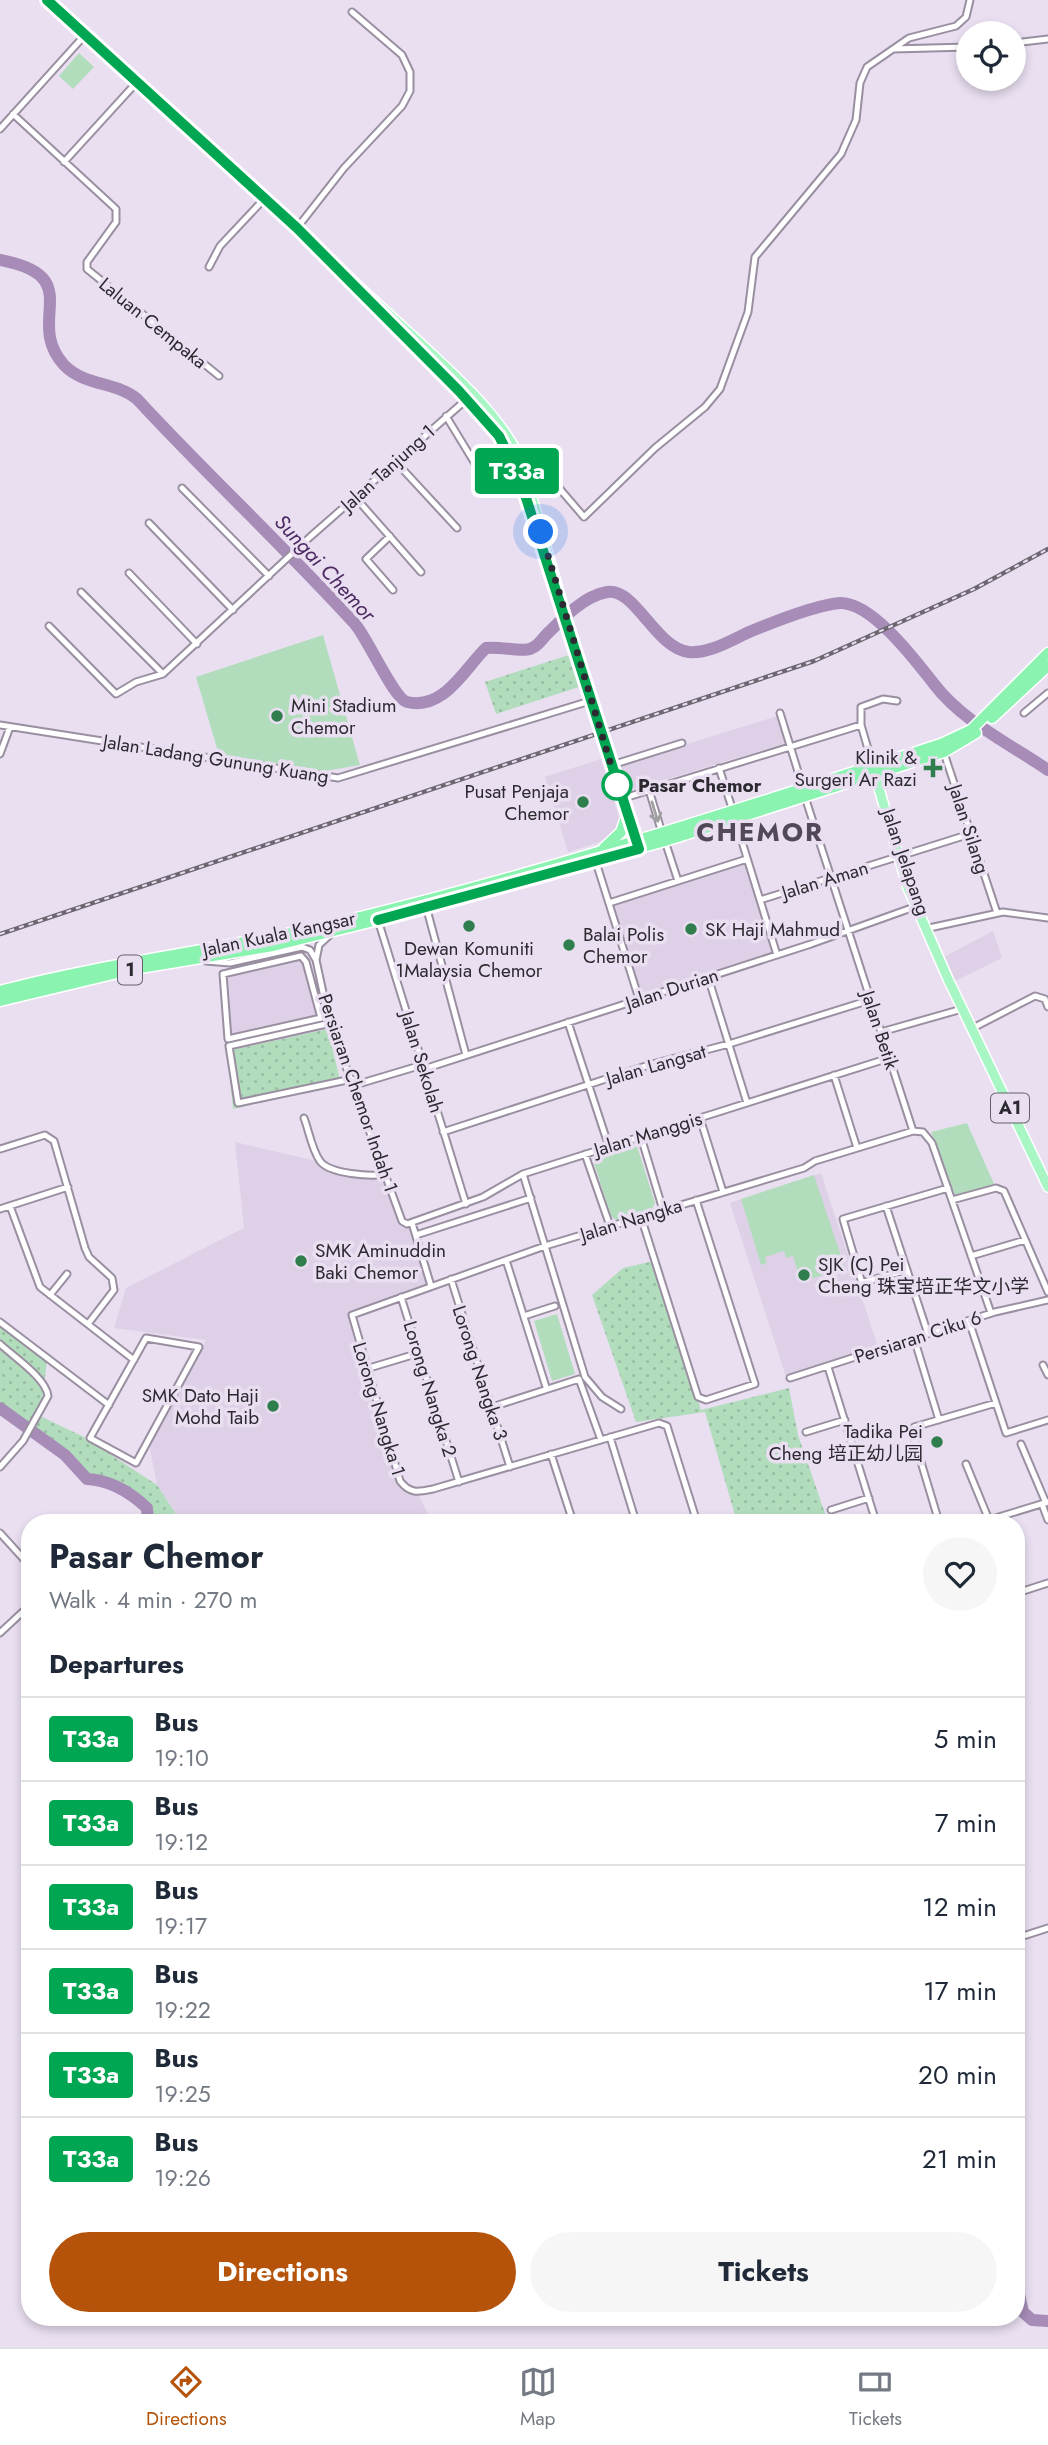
<!DOCTYPE html>
<html lang="en">
<head>
<meta charset="utf-8">
<style>
  :root { --surface:#fff; --page:#f6f6f7; --text:#1f2937; --muted:#747a83; --line:#e0e1e3; --accent:#b45309 }
  body { margin:0; font-family:Jost,"Noto Sans SC",sans-serif; background:var(--page); color:var(--text); height:100vh; display:flex; flex-direction:column; font-size:26px; white-space:nowrap }
  * { box-sizing:border-box; margin:0 }
  p { font-size:23px; color:var(--muted) }
  .icon { flex:none; width:38px; height:38px; fill:none; stroke:currentColor; stroke-width:2; stroke-linecap:round; stroke-linejoin:round }
  .map { position:relative; flex:1; overflow:hidden }
  .sheet { position:absolute; left:21px; top:1514px; width:1004px; height:812px; display:flex; flex-direction:column; background:var(--surface); border-radius:28px; box-shadow:0 4px 10px #0003 }
  .sheet>* { flex:none }
  .badge { padding:0 14px; border-radius:5px; font-size:24px; line-height:46px }
  .buttons { position:absolute; left:956px; top:21px; display:grid; gap:14px }
  .buttons a { display:grid; place-items:center; width:70px; height:70px; border-radius:50%; background:var(--surface); box-shadow:0 4px 10px #0003; font-size:35px }
  .you { position:absolute; width:35px; height:35px; margin:-18px; border:5px solid #fff; border-radius:50%; background:#1a73e8; box-shadow:0 0 0 10px #1a73e833 }
  .map>.badge { position:absolute; translate:-50% -50%; box-shadow:0 0 0 4px #fff }
  h2 { padding:0 28px; font-size:26px; line-height:63px }
  .round { display:grid; place-items:center; flex:none; width:74px; height:74px; border-radius:37px; background:var(--page) }
  .head { display:flex; align-items:center; justify-content:space-between; height:119px; padding:0 28px }
  h1 { font-size:33px; font-weight:700; line-height:52px }
  .cta { display:flex; gap:14px; margin-top:auto; padding:14px 28px }
  .cta a { flex:1; height:80px; border-radius:42px; background:var(--accent); color:#fff; font-size:28px; font-weight:700; line-height:80px; text-align:center }
  .cta a+a { background:var(--page); color:var(--text) }
  ul { padding:0; list-style:none }
  li { display:flex; align-items:center; gap:21px; height:84px; padding:0 28px; border-top:2px solid var(--line) }
  li div { flex:1 }
  li b { display:block; font-size:26px }
  li em { font-style:normal }
  li .badge { min-width:77px; font-weight:700; text-align:center }
  .dock { display:flex; justify-content:space-around; align-items:center; height:98px; border-top:2px solid var(--line); background:var(--surface); font-size:19px; color:var(--muted) }
  .dock a { display:grid; justify-items:center; gap:4px }
  .dock .selected { color:var(--accent) }
  .map>svg:first-child { display:block }
  .built { fill:#ded0e7 }
  .grass { fill:url(#grass-dots) }
  .park { fill:#b2ddbd }
  .lines { fill:none; stroke-linecap:round; stroke-linejoin:round }
  .river { stroke:#a68cb7; stroke-width:12 }
  .minor-casing { stroke:#998fa0; stroke-width:9 }
  .primary-casing { stroke:#fff; stroke-width:12 }
  .trunk-casing { stroke:#fff; stroke-width:13 }
  .minor { stroke:#fff; stroke-width:5 }
  .primary { stroke:#a7f6c4; stroke-width:9 }
  .trunk { stroke:#8af3b0; stroke-width:10 }
  .rail-casing { stroke:#6d6772; stroke-width:4.5 }
  .rail { stroke:#e9dff1; stroke-width:2; stroke-dasharray:5; stroke-linecap:butt }
  .oneway { stroke:#a09fa2 }
  .line-casing { stroke:#fff; stroke-width:16 }
  .line { stroke:#00a651; stroke-width:10 }
  .walk { stroke:#2d2930; stroke-width:7; stroke-dasharray:0 12.6 }
  .poi-dot { fill:#307e4d; stroke:#e9dff1; stroke-width:2.5 }
  .stop-dot { fill:#fff; stroke:#00a651; stroke-width:3.5 }
  .labels { text-anchor:middle; dominant-baseline:central; stroke-width:7; stroke-linejoin:round; paint-order:stroke }
  .shield { fill:#e9dff1; stroke:#65606a; stroke-width:2 }
  .shield-label { font-size:18px; font-weight:bold; fill:#2d2930 }
  .street-label { font-size:19px; fill:#2d2930; stroke:#e9dff1 }
  .poi-label { font-size:19px; fill:#2d2930; stroke:#e9dff1; text-anchor:start }
  .stop-label { font-size:19px; font-weight:bold; fill:#2d2930; stroke:#e9dff1; text-anchor:start }
  .water-label { font-size:21px; font-style:italic; fill:#4d2b62; stroke:#e9dff1 }
  .district-label { font-size:26px; font-weight:bold; letter-spacing:2px; fill:#514957; stroke:#e9dff1 }
</style>
</head>
<body>
<div class="map">
<svg width="1048" height="2347" viewBox="0 0 1048 2347">
  <defs>
    <pattern id="grass-dots" width="8" height="8" patternUnits="userSpaceOnUse" patternTransform="scale(1.75)"><rect width="8" height="8" fill="#b2ddbd"/><path d="M2 2h.1M6 6h.1" fill="none" stroke="#99bea3" stroke-width="1.8" stroke-linecap="round"/></pattern>
  </defs>
  <rect width="100%" height="100%" fill="#e9dff1"/>
  <path class="built" d="M777,716l8,27 -157,48 -8,-26z
    M601,759l21,68 -19,14 -35,11 -23,-75z
    M747,859l30,96 -142,44 -29,-96z
    M993,931l9,27 -47,23 -11,-24z
    M301,952l5,3 22,74 -101,22 -7,-81z
    M235,1142l154,36 12,43 11,3 19,62 -79,29 44,158 21,19 15,30h-251l-24,-37 -8,-41 57,-104 -92,-12 12,-40 118,-60z
    M821,1173l57,174 -92,30 -56,-174z"/>
  <path class="grass" d="M569,655l10,32 -83,27 -11,-32z
    M328,1029l13,55 -108,25 -6,-58z
    M654,1261l47,149 88,-22 9,47 30,87h-91l-32,-110 -69,10 -44,-127 31,-27z
    M0,1323l47,38 -7,55 44,21 73,48 24,37h-33l-1,-14c-17,-16 -37,-28 -60,-29l-22,-24 -65,-46z"/>
  <path class="park" d="M79,53l15,14 -21,22 -14,-13z
    M323,635l37,130 -35,6 -106,-16 -23,-78z
    M967,1123l28,63 -40,9 -24,-63z
    M637,1146l18,57 -3,6 -36,11 -5,-4 -18,-56z
    M814,1175l31,93 -44,14 -8,-26 -7,2 -2,-7 -19,6 2,6 -6,2 -20,-66z
    M557,1314l18,60 -23,7 -18,-60z"/>
  <g class="lines">
    <path class="river" d="M0,260c89,17 23,60 64,105 20,21 53,17 73,34 71,77 148,148 218,225 13,15 39,75 52,78 37,9 58,-34 79,-54 15,-2 37,5 46,0 6,-2 10,-9 15,-14 16,-16 37,-38 60,-42 28,-5 48,56 82,60 22,2 45,-14 65,-22 22,-9 62,-25 86,-27 32,-1 76,58 94,81 28,37 76,60 114,86
      M0,1408l65,47 22,24c23,1 43,13 60,29l1,14
      M1017,2285l6,27 9,8 16,1"/>
    <g class="minor-casing">
      <path id="minor" d="M1013,43l35,-4
        M893,49l75,-2
        M13,114l103,95v13l-29,40v7l132,107
        M0,129l85,-94
        M64,162l73,-80
        M297,228l47,-60 58,-62 8,-15v-19l-8,-17 -50,-43
        M209,267l11,-21 45,-48
        M446,416l42,69
        M516,448l31,26 37,43 71,-69 50,-41 15,-18 28,-77 7,-55 86,-103 15,-34 4,-37 7,-16 42,-29 47,-12 10,-9 4,-17
        M395,461l62,67
        M182,488l87,88
        M355,497l66,75
        M149,523l84,87
        M390,536l-24,23 27,31
        M129,573l68,71
        M81,592l82,82
        M49,626l67,68 20,-12 27,-8 147,-137 157,-138
        M780,713l23,75
        M1024,713l24,-20
        M0,725l338,53 252,-77
        M944,753l53,160
        M0,754l10,-27
        M873,766l-12,-41v-18l22,-8 14,2
        M616,768l-1,-4 67,-21
        M719,768l14,43
        M649,790l13,43
        M805,797l108,334
        M621,799l240,-74
        M735,819l42,136
        M665,841l13,40
        M595,859l44,140
        M760,900l210,-66
        M609,903l138,-44
        M426,906l40,149
        M378,920l88,284
        M929,928l74,-16 45,6
        M316,960l3,-15 12,-11
        M206,961l24,2 72,-16 8,3 6,10 13,60 73,201 5,3 76,-27 40,-23 366,-116
        M708,977l39,126
        M321,1018l-15,-56 -5,-6 -78,18 5,65 93,-21 7,-2
        M568,1022l41,125
        M331,1023l-102,23 9,57 114,-24
        M971,1029l64,-33 10,3 3,8
        M881,1032l81,-23
        M424,1069l387,-125 106,-38
        M834,1075l23,73
        M355,1085l67,-20
        M304,1118c5,13 8,32 16,43 9,13 52,16 66,13
        M700,1118l23,74
        M443,1132l209,-68 77,-20 141,-44
        M641,1137l22,73
        M0,1149l45,-14 9,6 31,107 4,9 23,21 2,12 -26,34
        M585,1154l25,72
        M523,1174l62,203 17,20 19,12
        M952,1200l44,-12 8,3 44,101
        M10,1206l30,81 94,73
        M886,1206l42,128
        M0,1209l68,-22
        M641,1217l57,180 8,3 49,-16 -59,-184
        M412,1223l19,63
        M416,1235l115,-37
        M971,1256l54,-16
        M506,1260l40,127
        M907,1270l-43,12 -3,-2 -18,-61 105,-31
        M451,1279l59,188
        M50,1295l17,-21
        M401,1297l58,185
        M524,1316l31,-10
        M969,1321l37,112 42,-13
        M0,1322l109,83
        M146,1338l53,9 -63,116 -46,-25z
        M914,1338l25,82
        M0,1344c14,13 46,34 48,52l-25,45 -23,26
        M1043,1365l5,10
        M828,1367l48,155
        M366,1369l53,-16
        M790,1378l205,-66 53,-12
        M492,1407l87,-28 22,61
        M806,1432l39,-12
        M610,1437l26,85
        M1021,1444l25,59
        M551,1454l22,68
        M966,1464l23,56
        M1042,1504l6,16
        M831,1510l38,-12
        M697,1522l-30,-96 -8,-3 -226,66c-15,3 -23,5 -33,-8l-48,-166 193,-69 259,-78 11,-7 98,-30 10,1 9,11 59,170
        M939,1522l-27,-90 2,-5 82,-24
        M982,1522l66,-20
        M0,1533l30,33
        M1020,1592l28,-9
        M0,1633l30,-28
        M1017,1938l31,-10"/>
    </g>
    <g class="primary-casing">
      <path id="primary" d="M47,0l371,341c38,36 83,74 104,122l68,238 49,146
        M391,325l102,102 18,29 13,36
        M873,768l35,120 40,91 100,208"/>
    </g>
    <g class="trunk-casing">
      <path id="trunk" d="M992,718l56,-52
        M604,848l17,-16 4,-12
        M0,991c109,-29 222,-41 332,-67 206,-49 408,-115 609,-180l30,-14 77,-77
        M0,1001l134,-32 139,-23 105,-26 287,-79 279,-89 32,-19"/>
    </g>
    <use href="#minor" class="minor"/>
    <use href="#primary" class="primary"/>
    <use href="#trunk" class="trunk"/>
    <g class="rail-casing">
      <path id="rail" d="M0,934l814,-273 160,-72 74,-40"/>
    </g>
    <use href="#rail" class="rail"/>
  </g>
  <defs><path id="oneway-shaft" d="M-6 0H5M1.5-3L5.5 0L1.5 3" fill="none" stroke-width="1.6" stroke-linecap="round" stroke-linejoin="round" transform="scale(1.75)"/></defs>
  <use class="oneway" href="#oneway-shaft" transform="translate(655 812) rotate(73)"/>
  <g class="lines">
    <g class="line-casing">
      <path id="line" d="M47,0l250,228 162,163 40,45 20,40 120,373 -261,71"/>
    </g>
    <use href="#line" class="line"/>
    <path class="walk" d="M541,532l76,253"/>
  </g>
  <g class="poi-dot">
    <circle cx="277" cy="716" r="7"/>
    <path d="M929.5 757.5h7v7h7v7h-7v7h-7v-7h-7v-7h7z"/>
    <circle cx="583" cy="802" r="7"/>
    <circle cx="469" cy="926" r="7"/>
    <circle cx="691" cy="929" r="7"/>
    <circle cx="569" cy="945" r="7"/>
    <circle cx="301" cy="1261" r="7"/>
    <circle cx="804" cy="1275" r="7"/>
    <circle cx="273" cy="1406" r="7"/>
    <circle cx="937" cy="1442" r="7"/>
  </g>
  <circle class="stop-dot" cx="617" cy="785" r="14"/>
  <g class="labels">
    <g class="shield">
      <rect x="118" y="955.5" width="24" height="29" rx="5"/>
      <rect x="991" y="1093.5" width="38" height="29" rx="5"/>
    </g>
    <g class="shield-label">
      <text x="130" y="970">1</text>
      <text x="1010" y="1108">A1</text>
    </g>
    <g class="street-label">
      <text transform="translate(153 323) rotate(39)">Laluan Cempaka</text>
      <text transform="translate(388 468) rotate(-42)">Jalan Tanjung 1</text>
      <text transform="translate(216 759) rotate(9)">Jalan Ladang Gunung Kuang</text>
      <text transform="translate(969 829) rotate(72)">Jalan Silang</text>
      <text transform="translate(906 862) rotate(71)">Jalan Jelapang</text>
      <text transform="translate(825 880) rotate(-17)">Jalan Aman</text>
      <text transform="translate(279 934) rotate(-12)">Jalan Kuala Kangsar</text>
      <text transform="translate(672 989) rotate(-18)">Jalan Durian</text>
      <text transform="translate(880 1030) rotate(72)">Jalan Betik</text>
      <text transform="translate(422 1062) rotate(73)">Jalan Sekolah</text>
      <text transform="translate(656 1065) rotate(-16)">Jalan Langsat</text>
      <text transform="translate(358 1093) rotate(71)">Persiaran Chemor Indah 1</text>
      <text transform="translate(648 1134) rotate(-17)">Jalan Manggis</text>
      <text transform="translate(631 1220) rotate(-17)">Jalan Nangka</text>
      <text transform="translate(918 1337) rotate(-18)">Persiaran Ciku 6</text>
      <text transform="translate(480 1373) rotate(72)">Lorong Nangka 3</text>
      <text transform="translate(430 1389) rotate(73)">Lorong Nangka 2</text>
      <text transform="translate(379 1409) rotate(73)">Lorong Nangka 1</text>
    </g>
    <g class="poi-label">
      <text x="291" y="705">Mini Stadium<tspan x="291" dy="22">Chemor</tspan></text>
      <text x="917" y="757" text-anchor="end">Klinik &amp;<tspan x="917" dy="22">Surgeri Ar Razi</tspan></text>
      <text x="569" y="791" text-anchor="end">Pusat Penjaja<tspan x="569" dy="22">Chemor</tspan></text>
      <text x="705" y="929">SK Haji Mahmud</text>
      <text x="583" y="934">Balai Polis<tspan x="583" dy="22">Chemor</tspan></text>
      <text x="469" y="948" text-anchor="middle">Dewan Komuniti<tspan x="469" dy="22">1Malaysia Chemor</tspan></text>
      <text x="315" y="1250">SMK Aminuddin<tspan x="315" dy="22">Baki Chemor</tspan></text>
      <text x="818" y="1264">SJK (C) Pei<tspan x="818" dy="22">Cheng 珠宝培正华文小学</tspan></text>
      <text x="259" y="1395" text-anchor="end">SMK Dato Haji<tspan x="259" dy="22">Mohd Taib</tspan></text>
      <text x="923" y="1431" text-anchor="end">Tadika Pei<tspan x="923" dy="22">Cheng 培正幼儿园</tspan></text>
    </g>
    <g class="stop-label">
      <text x="638" y="785">Pasar Chemor</text>
    </g>
    <g class="water-label">
      <text transform="translate(325 568) rotate(47)">Sungai Chemor</text>
    </g>
    <g class="district-label">
      <text x="760" y="832">CHEMOR</text>
    </g>
  </g>
</svg>
<div class="buttons">
<a><svg class="icon" aria-label="locate" viewBox="0 0 24 24"><circle cx="12" cy="12" r="6"/><path d="M12 2v4M12 18v4M2 12h4M18 12h4"/></svg></a>
</div>
<div class="you" style="left:541px;top:532px"></div>
<b class="badge" style="left:517px;top:471px;background:#00a651;color:#fff">T33a</b>
<section class="sheet">
<div class="head"><div><h1>Pasar Chemor</h1><p>Walk · 4 min · 270 m</p></div><a class="round"><svg class="icon" aria-label="heart" viewBox="0 0 24 24"><path d="M12 20l-8-8c-3-5 5-10 8-4 3-6 11-1 8 4z"/></svg></a></div>
<h2>Departures</h2>
<ul>
<li><span class="badge" style="background:#00a651;color:#fff">T33a</span><div><b>Bus</b><p>19:10</p></div><em>5 min</em></li>
<li><span class="badge" style="background:#00a651;color:#fff">T33a</span><div><b>Bus</b><p>19:12</p></div><em>7 min</em></li>
<li><span class="badge" style="background:#00a651;color:#fff">T33a</span><div><b>Bus</b><p>19:17</p></div><em>12 min</em></li>
<li><span class="badge" style="background:#00a651;color:#fff">T33a</span><div><b>Bus</b><p>19:22</p></div><em>17 min</em></li>
<li><span class="badge" style="background:#00a651;color:#fff">T33a</span><div><b>Bus</b><p>19:25</p></div><em>20 min</em></li>
<li><span class="badge" style="background:#00a651;color:#fff">T33a</span><div><b>Bus</b><p>19:26</p></div><em>21 min</em></li>
</ul>
<div class="cta"><a>Directions</a><a>Tickets</a></div>
</section>
</div>
<nav class="dock">
<a class="selected"><svg class="icon" aria-label="directions" viewBox="0 0 24 24"><path d="M12 3l9 9-9 9-9-9zM9 14v-3h6M13 9l2 2-2 2"/></svg>Directions</a>
<a><svg class="icon" aria-label="map" viewBox="0 0 24 24"><path d="M3 6l6-2 6 2 6-2v14l-6 2-6-2-6 2zM9 4v14M15 6v14"/></svg>Map</a>
<a><svg class="icon" aria-label="tickets" viewBox="0 0 24 24"><path d="M3 7h18v10H3zM15 7v10"/></svg>Tickets</a>
</nav>
</body>
</html>
